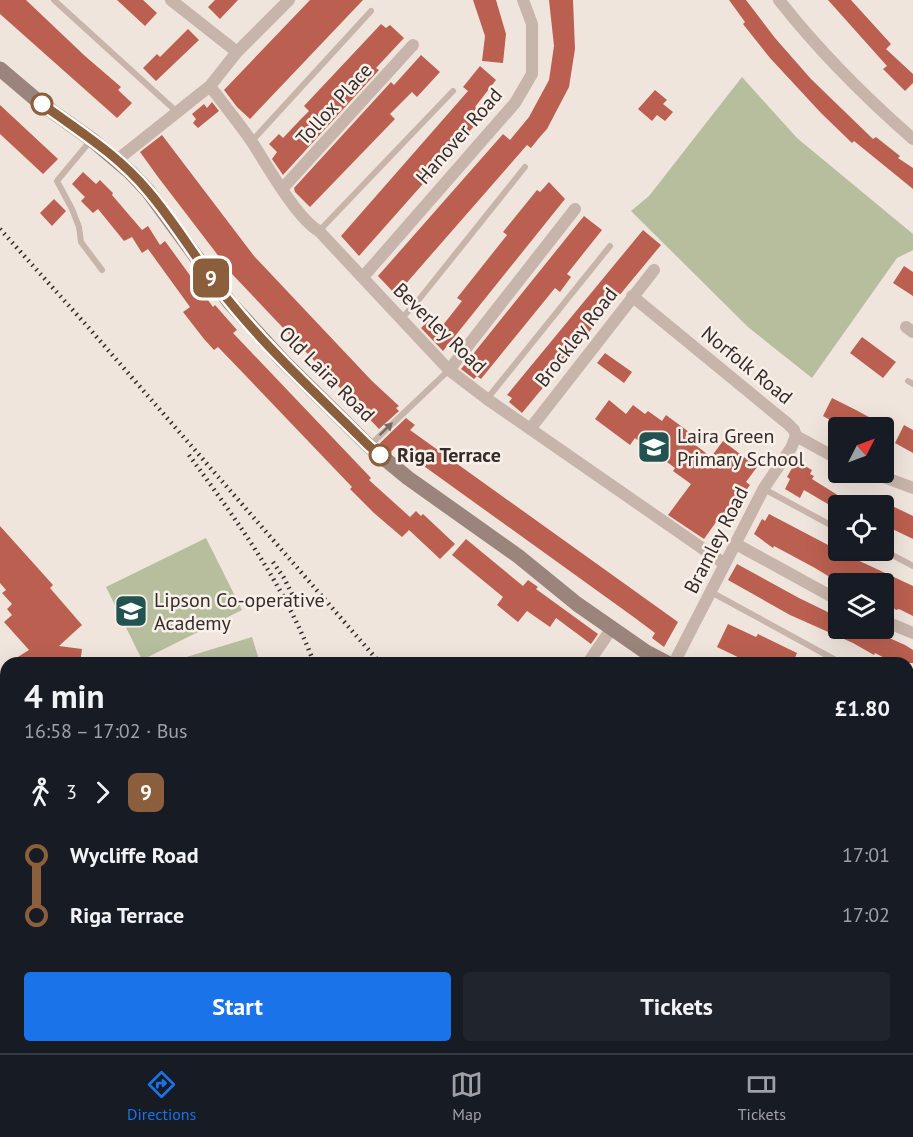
<!DOCTYPE html>
<html lang="en">
<head>
<meta charset="utf-8">
<style>
  :root { --surface:#171b24; --page:#20242c; --text:#f1f3f6; --muted:#9ea1a6; --line:#363941; --accent:#1a73e8 }
  body { margin:0; font-family:"PT Sans",sans-serif; background:var(--page); color:var(--text); height:100vh; display:flex; flex-direction:column; font-size:22px; white-space:nowrap }
  * { box-sizing:border-box; margin:0 }
  p { font-size:20px; color:var(--muted) }
  .icon { flex:none; width:33px; height:33px; fill:none; stroke:currentColor; stroke-width:2; stroke-linecap:round; stroke-linejoin:round }
  .map { position:relative; flex:1; overflow:hidden }
  .sheet { position:absolute; left:0px; top:657px; width:914px; height:396px; display:flex; flex-direction:column; background:var(--surface); border-radius:18px 18px 0 0; box-shadow:0 6px 24px #0002 }
  .sheet>* { flex:none }
  .badge { padding:0 12px; border-radius:9px; font-size:21px; line-height:39px }
  .needle { width:39px; rotate:48deg }
  .fabs { position:absolute; left:828px; top:417px; display:grid; gap:12px }
  .fabs a { display:grid; place-items:center; width:66px; height:66px; border-radius:6px; background:var(--surface); box-shadow:0 6px 24px #0002; font-size:30px }
  .map>.badge { position:absolute; translate:-50% -50%; box-shadow:0 0 0 3px #fff }
  .legs { display:flex; align-items:center; gap:9px; height:66px; padding:0 24px; font-size:20px }
  .legs p { margin-inline-start:auto }
  .head { display:flex; align-items:center; justify-content:space-between; height:102px; padding:0 24px }
  h1 { font-size:33px; font-weight:600; line-height:45px }
  .action { display:flex; gap:12px; margin-top:auto; padding:12px 24px }
  .action a { flex:1; height:69px; border-radius:6px; background:var(--accent); color:#fff; font-size:24px; font-weight:600; line-height:69px; text-align:center }
  .action a+a { background:var(--page); color:var(--text) }
  ul { padding:0 24px; list-style:none }
  li { display:flex; align-items:center; gap:21px; height:60px; font-size:22px }
  li i { display:grid; place-items:center; width:9px; height:100%; margin:0 8px; background:currentColor }
  li i::after { content:''; width:15px; height:15px; margin:-8px; border:4px solid; border-radius:50%; background:var(--surface) }
  li p { margin-inline-start:auto }
  li:first-child i { background:linear-gradient(#0000 50%,currentColor 0) }
  li:last-child i { background:linear-gradient(currentColor 50%,#0000 0) }
  .tabs { display:flex; justify-content:space-around; align-items:center; height:84px; border-top:2px solid var(--line); background:var(--surface); font-size:16px; color:var(--muted) }
  .tabs a { display:grid; justify-items:center; gap:3px }
  .tabs .active { color:var(--accent) }
  .map>svg:first-child { display:block }
  .green { fill:#b6be9e }
  .building { fill:#bb6050 }
  .lines { fill:none; stroke-linecap:round; stroke-linejoin:round }
  .service { stroke:#c7b4aa; stroke-width:6 }
  .minor { stroke:#c7b4aa; stroke-width:12 }
  .secondary { stroke:#9a847b; stroke-width:15 }
  .rail { stroke:#352b29; stroke-width:4.5; stroke-dasharray:1.5 4.5; stroke-linecap:butt }
  .oneway { fill:#776963 }
  .line-1-casing { stroke:#fff; stroke-width:14 }
  .line-1 { stroke:#8b5e3c; stroke-width:9 }
  .stop-1-dot { fill:#fff; stroke:#8b5e3c; stroke-width:3 }
  .labels { text-anchor:middle; dominant-baseline:central; stroke-width:5; stroke-linejoin:round; paint-order:stroke }
  .street-label { font-size:20px; fill:#352b29; stroke:#f8f0e9 }
  .poi-label { font-size:20px; fill:#352b29; stroke:#f8f0e9; text-anchor:start }
  .stop-label { font-size:20px; font-weight:bold; fill:#352b29; stroke:#f8f0e9; text-anchor:start }
</style>
</head>
<body>
<div class="map">
<svg width="913" height="1053" viewBox="0 0 913 1053">
  <rect width="100%" height="100%" fill="#f0e5dd"/>
  <path class="green" d="M742,77l55,61 116,96v16l-16,8 -85,120 -64,-51 -117,-116 18,-15z
    M206,538l36,72 -100,50 -36,-73z
    M252,637l8,26h-93z
    M0,1014l6,4v29h8l-1,6h-13z
    M25,1047h142l-1,6h-141z
    M195,1047h101l-2,6h-99z"/>
  <path class="building" d="M0,0h26l59,56 36,31 -3,3 14,13 -15,15 -117,-104z
    M117,0h26l14,13 -12,13z
    M215,0h23l-18,19 -12,-12z
    M310,0h53l-113,119 -13,-12 -13,-17z
    M473,0h23l10,34 -3,29 -21,-2 3,-25z
    M549,0h24l2,49 -6,38 -22,42 -8,9 -8,10 -4,-3 -131,150 -18,-19 125,-142 7,6 19,-23 20,-37 5,-34z
    M729,0h17l29,38 36,41 62,60 3,-2 24,19 -2,2 15,10v21l-59,-48 -2,2 -31,-30 -51,-55 -27,-34 2,-2z
    M828,0h23l40,44 -5,5 27,25v9l-8,8 -22,-22 4,-3z
    M381,24l5,4 4,-3 14,13 -28,30 3,2 -96,105 -11,-16 5,-7 -8,-8 10,-10 4,4 17,-18 9,-9 -5,-5z
    M188,29l11,11 -43,41 -13,-13 14,-14 3,3z
    M421,55l19,17 -23,25 -5,-5 -22,22 5,5 -85,88 -15,-15 -1,-4 97,-106 3,3z
    M480,66l16,14 -21,27 9,8 -125,141 -18,-20 127,-145 -5,-4z
    M655,90l12,10 -4,4 10,8 -8,9 -8,-6 -5,6 -14,-12z
    M212,102l7,9 -21,17 -5,-5 3,-4 -4,-5 12,-10 3,4z
    M0,105l58,54 -15,15 -43,-40z
    M162,135l92,121 118,125 27,25 -3,2 3,3 -20,18 -146,-154 -75,-98 -18,-25z
    M83,172l13,12 4,-4 13,13 -1,2 30,35 6,-4 12,19 5,-4 48,66 2,-2 22,25 -4,3 138,145 -2,2 41,37 6,-6 5,5 2,-2 32,30 -15,15 -31,-29 -7,7 -28,-24 -24,-24 2,-2 -107,-112 -27,-28 -4,3 -10,-11 -21,-27 7,-5 -42,-58 -6,4 -10,-16 -8,4 -26,-32 -5,4 -12,-12 4,-4 -13,-13z
    M549,182l16,17 -122,152 -22,-23 7,-7 11,9 23,-29 -5,-3 50,-63 -4,-3 34,-42 3,2z
    M54,199l12,12 -14,15 -12,-13z
    M584,216l18,14 -35,44 4,3 -11,15 -5,-4 -74,91 -4,-3 -3,3 -13,-10z
    M643,230l18,15 -139,168 -13,-11 3,-4 -5,-3z
    M904,266l9,6v24l-20,-13z
    M862,337l34,25 -13,16 -33,-25z
    M605,353l27,19 -8,11 -27,-20z
    M832,398l24,12 33,18h-44l-22,-12z
    M609,400l17,14 7,-9 12,9 3,-3 14,10 4,-6 23,17 -4,5 26,20 12,-16 34,26 -11,15 4,3 -17,23 4,3 -10,13 -8,-6 -15,21 -36,-24 23,-31 -18,-13 2,-3 -40,-30 -5,7 -35,-26z
    M406,418l9,7 -5,5 268,192 -14,25 -12,-9 3,-5 -20,-15 -239,-172 -5,6 -11,-9z
    M904,425l9,5v23l-18,-10z
    M796,461l16,9 -2,4 4,2 -2,3 43,27h-17v4l-34,-20 -4,8 -15,-9 5,-10 -3,-2z
    M884,502l29,14v23l-29,-14z
    M769,514l82,43 62,29v30l-14,-7 -3,1 -12,-9v-17h-37l-12,-6 -2,3 -5,-5 -13,-8 -41,-22 -1,2 -19,-14 8,-15 3,2z
    M0,526l53,59 -3,3 32,37 -23,21 23,3 -2,14h-56l1,-2 -12,-1 16,-10 -25,-28 8,-7 -5,-6 5,-5 -10,-11 4,-3 -6,-7z
    M466,539l57,47 5,-6 10,7 -2,2 62,45 -7,10 -35,-26 -6,9 -23,-16 -9,11 -21,-17 6,-8 -51,-42z
    M737,564l62,34 39,19v11h29l38,17 8,5v13h-19l-19,-10 -1,2 -21,-12 -63,-28 -62,-35z
    M728,624l28,13 2,-3 39,19 -4,10h-43l-33,-16z"/>
  <g class="lines">
    <path class="service" d="M54,0l123,112
      M91,140l-34,41 15,28 7,18 2,15 21,28
      M252,141l119,-130
      M319,231l134,-140
      M401,319l16,-17 108,-135
      M908,381l5,3
      M487,399l123,-153
      M369,446l80,-76
      M764,489l74,40
      M883,550l30,16
      M711,592l130,71
      M908,690l5,2
      M410,1047l6,6"/>
    <path class="minor" d="M171,0l66,52
      M779,0c40,51 85,96 134,139
      M210,86c14,19 29,37 42,56 15,23 45,77 67,89l130,139 38,29 238,165
      M117,160l93,-74 27,-34 52,-52
      M282,189l131,-144
      M363,277l152,-174 17,-29v-50l-9,-24
      M632,296l156,128 6,6 2,6 42,23
      M906,327l7,5
      M449,370l126,-161
      M530,429l124,-159
      M870,472l43,16
      M736,544l102,56
      M884,621l29,12
      M588,663l24,-35
      M674,663l90,-175 27,-40 5,-12
      M908,905l5,-19
      M672,1047l7,6
      M883,1047l11,6"/>
    <path class="secondary" d="M0,69l39,33 52,37 39,33 18,19 82,112 53,58 86,85 39,32 110,78 59,48 69,48 21,11
      M908,761l5,2"/>
    <path class="rail" d="M0,229l88,98 292,336
      M189,455c48,66 96,131 125,208
      M273,562l11,16 14,28
      M753,1047l7,6
      M765,1047l7,6
      M338,1053l2,-6"/>
  </g>
  <defs><path id="oneway-solid" d="M-6-.8H1V-3.2L6.5 0L1 3.2V.8H-6Z" transform="scale(1.5)"/></defs>
  <use class="oneway" href="#oneway-solid" transform="translate(386 429) rotate(-44)"/>
  <g class="lines">
    <g class="line-1-casing">
      <path id="line-1" d="M42,104c37,27 76,51 106,87 29,34 52,75 81,110 42,52 93,98 140,145l11,9"/>
    </g>
    <use href="#line-1" class="line-1"/>
  </g>
  <defs>
    <g id="school-square" transform="scale(1.725)"><rect x="-9" y="-9" width="18" height="18" rx="4" fill="#225351" stroke="#f8f0e9"/><path d="M0-5L7-2L0 1L-7-2ZM-4 1L0 2.5L4 1V4Q0 6-4 4Z" fill="#fff"/></g>
  </defs>
  <g fill-rule="evenodd">
    <use href="#school-square" x="654" y="447"/>
    <use href="#school-square" x="131" y="611"/>
  </g>
  <g class="stop-1-dot">
    <circle cx="42" cy="104" r="10"/>
    <circle cx="380" cy="455" r="10"/>
  </g>
  <g class="labels">
    <g class="street-label">
      <text transform="translate(334 104) rotate(-48)">Tollox Place</text>
      <text transform="translate(459 136) rotate(-49)">Hanover Road</text>
      <text transform="translate(440 328) rotate(44)">Beverley Road</text>
      <text transform="translate(576 337) rotate(-52)">Brockley Road</text>
      <text transform="translate(747 365) rotate(39)">Norfolk Road</text>
      <text transform="translate(327 374) rotate(45)">Old Laira Road</text>
      <text transform="translate(716 540) rotate(-63)">Bramley Road</text>
    </g>
    <g class="poi-label">
      <text x="677" y="436">Laira Green<tspan x="677" dy="23">Primary School</tspan></text>
      <text x="154" y="600">Lipson Co-operative<tspan x="154" dy="23">Academy</tspan></text>
    </g>
    <g class="stop-label">
      <text x="397" y="455">Riga Terrace</text>
    </g>
  </g>
</svg>
<div class="fabs">
<a><svg class="needle" viewBox="-14 -14 28 28"><path d="M0-13l5 13h-10z" fill="#e53935"/><path d="M0 13l5-13h-10z" fill="#9ea1a6"/></svg></a>
<a><svg class="icon" aria-label="locate" viewBox="0 0 24 24"><circle cx="12" cy="12" r="6"/><path d="M12 2v4M12 18v4M2 12h4M18 12h4"/></svg></a>
<a><svg class="icon" aria-label="layers" viewBox="0 0 24 24"><path d="M12 4l9 5-9 5-9-5zM3 14l9 5 9-5"/></svg></a>
</div>
<b class="badge" style="left:211px;top:278px;background:#8b5e3c;color:#fff">9</b>
<section class="sheet">
<div class="head"><div><h1>4 min</h1><p>16:58 – 17:02 · Bus</p></div><b>£1.80</b></div>
<div class="legs"><svg class="icon" aria-label="walk" viewBox="0 0 24 24"><circle cx="13" cy="4" r="2"/><path d="M13 8l-2 6 4 7M11 14l-3 7M7 12l3-4h3l4 4"/></svg>3<svg class="icon" aria-label="forward" viewBox="0 0 24 24"><path d="M9 5l7 7-7 7"/></svg><b class="badge" style="background:#8b5e3c;color:#fff">9</b></div>
<ul>
<li><i style="color:#8b5e3c"></i><b>Wycliffe Road</b><p>17:01</p></li>
<li><i style="color:#8b5e3c"></i><b>Riga Terrace</b><p>17:02</p></li>
</ul>
<div class="action"><a>Start</a><a>Tickets</a></div>
</section>
</div>
<nav class="tabs">
<a class="active"><svg class="icon" aria-label="directions" viewBox="0 0 24 24"><path d="M12 3l9 9-9 9-9-9zM9 14v-3h6M13 9l2 2-2 2"/></svg>Directions</a>
<a><svg class="icon" aria-label="map" viewBox="0 0 24 24"><path d="M3 6l6-2 6 2 6-2v14l-6 2-6-2-6 2zM9 4v14M15 6v14"/></svg>Map</a>
<a><svg class="icon" aria-label="tickets" viewBox="0 0 24 24"><path d="M3 7h18v10H3zM15 7v10"/></svg>Tickets</a>
</nav>
</body>
</html>
